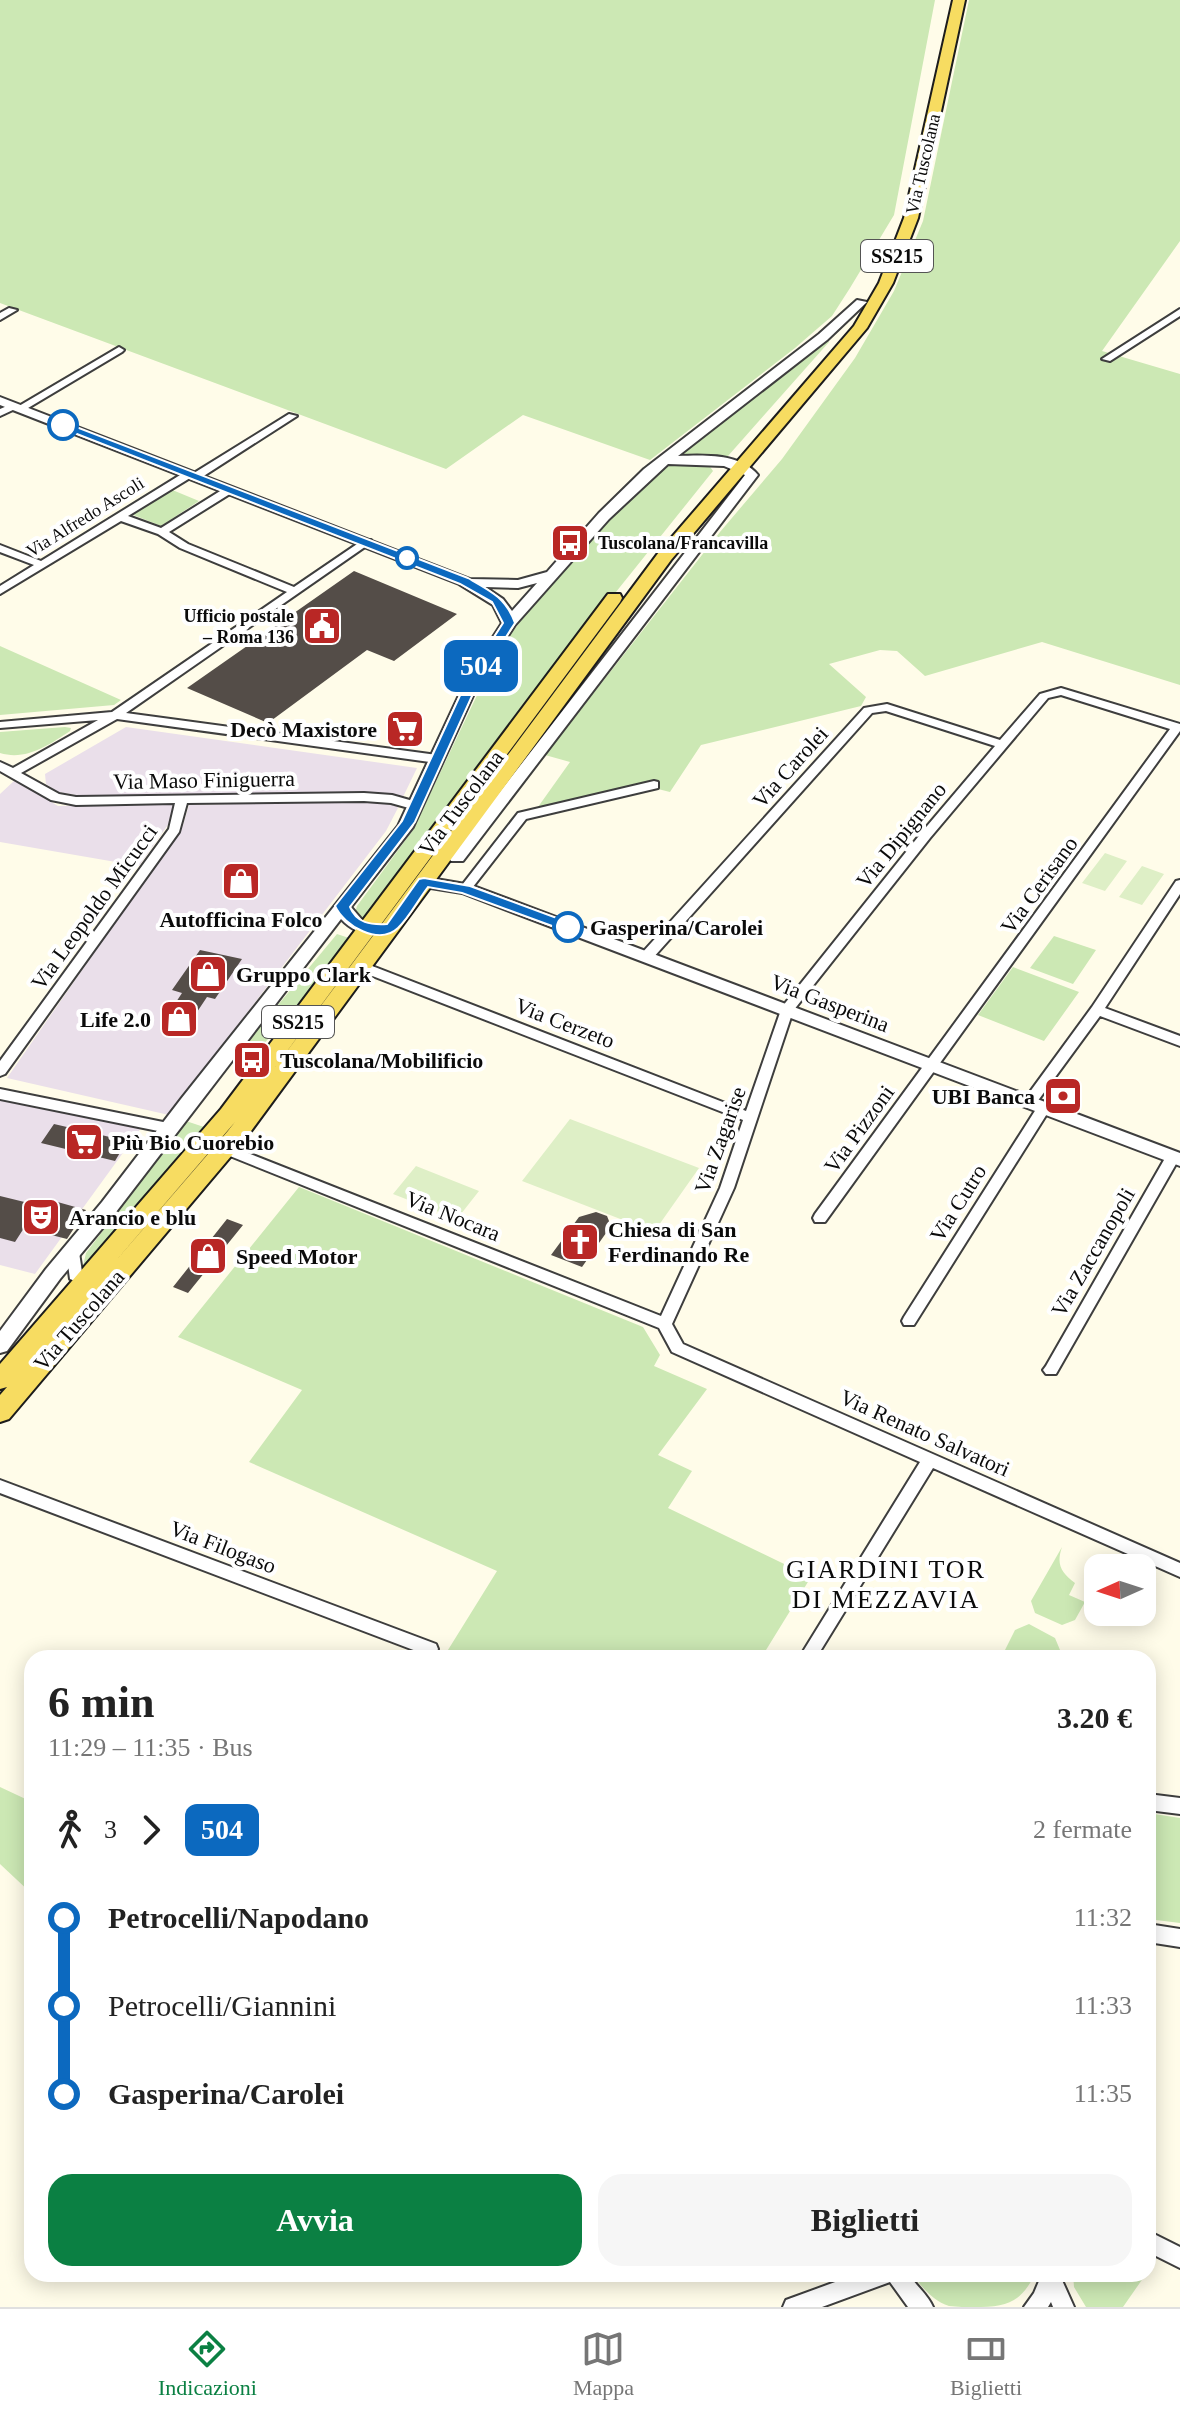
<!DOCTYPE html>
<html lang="it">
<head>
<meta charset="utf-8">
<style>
  :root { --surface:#fff; --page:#f6f6f6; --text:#222; --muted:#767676; --line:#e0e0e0; --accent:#0b8043 }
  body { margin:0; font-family:Georgia,serif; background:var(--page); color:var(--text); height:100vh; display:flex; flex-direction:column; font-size:30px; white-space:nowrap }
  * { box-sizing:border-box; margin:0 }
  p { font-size:26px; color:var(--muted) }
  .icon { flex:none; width:44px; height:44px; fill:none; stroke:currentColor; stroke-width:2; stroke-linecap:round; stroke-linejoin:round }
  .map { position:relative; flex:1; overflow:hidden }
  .drawer { position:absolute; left:24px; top:1650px; width:1132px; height:632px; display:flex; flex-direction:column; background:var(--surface); border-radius:24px; box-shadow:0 4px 20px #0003 }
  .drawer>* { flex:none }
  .badge { padding:0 16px; border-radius:12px; font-size:28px; line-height:52px }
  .needle { width:52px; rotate:267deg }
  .buttons { position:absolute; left:1084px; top:1554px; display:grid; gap:16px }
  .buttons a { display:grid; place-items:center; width:72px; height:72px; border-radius:16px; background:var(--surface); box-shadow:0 4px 20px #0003; font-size:40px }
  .map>.badge { position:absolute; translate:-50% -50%; box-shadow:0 0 0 4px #fff }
  .legs { display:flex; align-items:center; gap:12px; height:88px; padding:0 24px; font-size:26px }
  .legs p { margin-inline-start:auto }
  .summary { display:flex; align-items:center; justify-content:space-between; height:136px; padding:0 24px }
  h1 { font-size:44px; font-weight:700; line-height:60px }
  .cta { display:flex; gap:16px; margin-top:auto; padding:16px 24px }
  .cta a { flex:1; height:92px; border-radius:24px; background:var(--accent); color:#fff; font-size:32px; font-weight:700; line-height:92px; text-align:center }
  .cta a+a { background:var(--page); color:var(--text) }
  ul { padding:0 24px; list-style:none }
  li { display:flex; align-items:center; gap:28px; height:88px; font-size:30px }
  li i { display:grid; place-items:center; width:12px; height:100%; margin:0 10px; background:currentColor }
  li i::after { content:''; width:20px; height:20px; margin:-10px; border:6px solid; border-radius:50%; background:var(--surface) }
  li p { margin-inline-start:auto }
  li:first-child i { background:linear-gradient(#0000 50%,currentColor 0) }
  li:last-child i { background:linear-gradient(currentColor 50%,#0000 0) }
  .dock { display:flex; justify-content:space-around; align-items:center; height:112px; border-top:2px solid var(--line); background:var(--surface); font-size:22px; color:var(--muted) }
  .dock a { display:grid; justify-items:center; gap:4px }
  .dock .current { color:var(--accent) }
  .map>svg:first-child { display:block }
  .industrial { fill:#eadfea }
  .green { fill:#cce8b4 }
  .pitch { fill:#deefc6 }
  .building { fill:#544d48 }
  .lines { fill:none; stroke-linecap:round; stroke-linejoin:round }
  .minor-casing { stroke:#3e3e3e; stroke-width:4 }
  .tertiary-casing { stroke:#3e3e3e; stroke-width:4 }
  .primary-casing { stroke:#1c1c1c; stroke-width:4 }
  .minor { fill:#fff; fill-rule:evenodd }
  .tertiary { fill:#fff; fill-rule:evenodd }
  .primary { fill:#f7dc61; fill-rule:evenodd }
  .line-1 { fill:#0c69bf; stroke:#fff; stroke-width:2 }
  .stop-1-dot { fill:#fff; stroke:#0c69bf; stroke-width:4 }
  .labels { text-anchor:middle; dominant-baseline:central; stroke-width:8; stroke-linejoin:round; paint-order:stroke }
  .far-street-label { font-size:18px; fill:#0b0b0b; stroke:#fff }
  .far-poi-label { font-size:18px; font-weight:bold; fill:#0b0b0b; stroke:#fff; text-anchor:start }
  .shield { fill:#fff; stroke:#545454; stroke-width:2 }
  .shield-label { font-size:20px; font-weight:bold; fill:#0b0b0b }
  .poi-label { font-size:22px; font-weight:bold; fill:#0b0b0b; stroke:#fff; text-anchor:start }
  .street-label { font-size:22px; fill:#0b0b0b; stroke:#fff }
  .stop-label { font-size:22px; font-weight:bold; fill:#0b0b0b; stroke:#fff; text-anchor:start }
  .quarter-label { font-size:26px; letter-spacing:2px; fill:#0b0b0b; stroke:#fff }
</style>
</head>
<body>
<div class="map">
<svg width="1180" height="2307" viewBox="0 0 1180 2307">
  <rect width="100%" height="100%" fill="#fffce9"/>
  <path class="industrial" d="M126,727l291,41 -14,29 -22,-4 -293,4 -30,-5 -12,-8 -1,-10z
    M15,780l43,26 117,-2 -5,18 -31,44 -139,-24v-48z
    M367,801l32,5 -13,25 -217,284 -162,-37 176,-253 6,-20z
    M0,1100l141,28 -106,146 -35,-9z"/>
  <path class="green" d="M0,0h935l-41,215 -44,73 -18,28 -37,32 -145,112 -127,-45 -77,54 -446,-166z
    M969,0h211v241l-78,110 78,23v311l-138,-43 -117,34 -28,-25 -17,-1 -51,14 37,33 -5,9 -160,39 -31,47 -28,-7 -104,22 32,-45 -25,-7 175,-223 62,-73 73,-101 39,-67 29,-70z
    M826,338l3,4 -101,114h-51z
    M674,464h34l5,7 -174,217 -173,233 -11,-8 2,-7 56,-76 85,-179 40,-53 81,-89 46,-43z
    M170,489l29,12 -38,25 -30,-12z
    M0,646l121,54 -7,5 -114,10z
    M65,727l6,1 -1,3c-21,14 -44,30 -70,22v-21z
    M337,934l15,5 -105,125 -14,-5z
    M1054,936l42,14 -23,34 -43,-16z
    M1013,967l66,25 -35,49 -66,-26z
    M186,1121l21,7 -122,142 -2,-4 3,-13z
    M299,1187l344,140 17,28 -6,11 53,23 -49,66 34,16 -24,37 143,69 -50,81h-318l54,-87 -248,-109 53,-72 -124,-53z
    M1062,1547c-6,17 -1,26 13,36l-6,12 16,7 -10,18 -13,5 -27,-12 -4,-12z
    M1029,1624l26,14 5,12 -5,8h-54l14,-28z
    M0,1787l32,15v92l-32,-30z
    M1148,1813l32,5v105l-32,-4z
    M912,2274h123c-15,30 -29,33 -61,33 -7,0 -17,0 -25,-1 -16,-5 -28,-20 -37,-32z
    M1073,2274h73l-23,33h-37l-12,-20z"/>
  <path class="pitch" d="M1105,853l22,8 -22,30 -23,-8z
    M1142,866l22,8 -22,31 -23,-8z
    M570,1119l129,49 -45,64 -132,-51z
    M416,1166l63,25 -22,28 -64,-25z"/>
  <path class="building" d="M354,571l103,43 -63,47 -27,-11 -99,73 -81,-35z
    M200,950l42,9 -27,40 -8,-2 -22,33 -24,-5 21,-32 -10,-3z
    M54,1124l73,17 -12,20 -74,-18z
    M0,1196l49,12 5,-7 32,9 -19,29 -43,-11 -9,14 -15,-4z
    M596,1212l11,4 4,10 -29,41 -31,-12 28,-38z
    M227,1219l16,6 -55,68 -15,-6z"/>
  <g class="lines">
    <g class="minor-casing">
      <path id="minor" d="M9,308l8,2 -17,10v-7z
        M1180,309v7l-70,45 -8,-2z
        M119,347l5,3 -2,2 -99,59 -8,-2 -15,7v-7l14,-6 5,3z
        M289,414l8,2 -98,63 -9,-1 -62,38 33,12 64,-40h8v4l-64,40 19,12 106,43 69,-47h8l1,2 -246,171 311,42 6,4 -6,4 -320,-44 -96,54 38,21 17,3 288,-4 28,2 28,8 2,3 -6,4 -25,-7 -27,-2 -177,2 -8,29 -174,242 -5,2v-15l169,-232 6,-26 -99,2 -25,-5 -51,-29v-9l13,6 85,-48 -98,8v-6l112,-10 175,-120 -107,-44 -22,-14 -37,-13 -121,73v-8l34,-21 -34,-13v-7l41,16 144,-89 9,1z
        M1061,688l119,36v7l-355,491h-10l-2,-4 2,-4 355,-485 -109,-34 -13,3 -118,140 -137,173 -59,177 -62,136 11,20 497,219v14l-247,-109 -117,190h-17l121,-196 -248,-110 -13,-24 -439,-176 -2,-3 7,-5 5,2 431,170 59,-128 23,-68 -386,-150 -1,-3 1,-3h10l379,147 36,-104 140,-175 73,-86 -109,-35 -14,2 -220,246h-10l-1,-3 1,-3 222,-245 23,-4 113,36 40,-46z
        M654,781l4,1v6l-132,31 -57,73h-8l-2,-3 59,-76z
        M1180,880v14l-75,114 75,28v10l-80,-30 -66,90h-10l-2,-3 2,-3 68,-93 84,-126z
        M0,1089l168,34 7,5 -7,5 -168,-34z
        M1043,1104l7,5 -136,216h-10l-2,-4 2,-4 134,-211z
        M1173,1152l7,5 -124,217h-10l-3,-4 3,-4 122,-213z
        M73,1245l5,1 4,26 15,7 2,4 -2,4 -5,1 -22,-9 -4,-29 2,-4z
        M0,1480l436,164 2,5 -2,5 -6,2 -6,-2 -424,-161z
        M1148,1794l32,4v16l-32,-4z
        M1148,1924l32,5v18l-32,-5z
        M1148,2231l32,16v21l-32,-16z
        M857,2274h52c7,12 19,21 24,33h-25l-18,-25 -68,25h-39l3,-7z
        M1042,2274h20l-1,4 13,29h-21l-2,-5 -3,5h-24l10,-14z"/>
    </g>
    <g class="tertiary-casing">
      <path id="tertiary" d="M857,300l10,2 -40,38 -149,116c26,-1 62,-3 80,19l-295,386h-12l-2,-3 2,-3 294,-380 -21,-9 -56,-2 -59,55 -94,106 -33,51 -69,151 -62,80 12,14 24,5 2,4 -2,4c-18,3 -34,-2 -46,-15l-225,293 -56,67 -53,72 -7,2v-22l46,-62 56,-67 79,-103 217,-273 70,-150 34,-53 -9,-18 -34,-21 -459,-179v-8l470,182 48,1 29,-8 52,-59 45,-44 175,-135zM537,583l-25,28 -9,-12 -18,-12 33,1z
        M424,877l47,8 709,268v13l-718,-273 -44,-7 -2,-4z"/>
    </g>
    <g class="primary-casing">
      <path id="primary" d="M953,0h12l-47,218 -25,65 -26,45 -196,232 -428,582 -234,277 -9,3v-27l7,-8 -7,2v-25l221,-255 387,-515h12l2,4 -2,4 -350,472 389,-522 195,-226 25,-43 25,-65zM235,1122l-8,10 -114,132z"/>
    </g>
    <use href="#minor" class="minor"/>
    <use href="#tertiary" class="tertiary"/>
    <use href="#primary" class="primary"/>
  </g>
  <path class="line-1" d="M59,423h7l402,155c23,13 38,20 47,45l-34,53 -66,146 -65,85c6,16 21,18 37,17l32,-45 5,-1 46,8 103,38v6h-10l-101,-37 -34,-6c-10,13 -19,31 -30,41 -19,18 -54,-2 -63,-22l67,-85 67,-145 34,-53 -11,-21 -32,-18 -401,-157z"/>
  <defs>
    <g id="bus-square" transform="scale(2)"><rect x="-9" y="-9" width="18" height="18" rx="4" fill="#b92725" stroke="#fff"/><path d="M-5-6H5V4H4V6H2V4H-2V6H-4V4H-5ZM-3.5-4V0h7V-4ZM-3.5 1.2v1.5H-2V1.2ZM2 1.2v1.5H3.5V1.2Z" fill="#fff"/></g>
    <g id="civic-square" transform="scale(2)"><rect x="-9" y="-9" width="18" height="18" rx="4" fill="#b92725" stroke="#fff"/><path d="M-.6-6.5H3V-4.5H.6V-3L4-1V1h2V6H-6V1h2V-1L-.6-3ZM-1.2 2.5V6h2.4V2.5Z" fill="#fff"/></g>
    <g id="supermarket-square" transform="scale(2)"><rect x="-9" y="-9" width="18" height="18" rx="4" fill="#b92725" stroke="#fff"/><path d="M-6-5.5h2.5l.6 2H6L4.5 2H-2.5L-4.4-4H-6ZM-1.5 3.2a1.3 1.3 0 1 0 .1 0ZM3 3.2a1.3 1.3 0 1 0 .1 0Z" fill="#fff"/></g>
    <g id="shop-square" transform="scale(2)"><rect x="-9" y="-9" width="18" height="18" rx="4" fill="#b92725" stroke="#fff"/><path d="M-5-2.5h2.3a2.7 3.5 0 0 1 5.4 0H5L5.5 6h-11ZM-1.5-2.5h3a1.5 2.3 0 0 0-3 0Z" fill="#fff"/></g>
    <g id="bank-square" transform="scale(2)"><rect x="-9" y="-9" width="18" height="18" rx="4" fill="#b92725" stroke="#fff"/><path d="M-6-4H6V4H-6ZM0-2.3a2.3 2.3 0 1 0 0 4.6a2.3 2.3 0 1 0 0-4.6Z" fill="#fff"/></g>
    <g id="theatre-square" transform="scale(2)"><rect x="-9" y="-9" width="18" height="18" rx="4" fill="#b92725" stroke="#fff"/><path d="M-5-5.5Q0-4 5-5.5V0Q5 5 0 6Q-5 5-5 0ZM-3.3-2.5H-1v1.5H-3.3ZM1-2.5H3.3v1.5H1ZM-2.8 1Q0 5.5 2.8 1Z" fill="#fff"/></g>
    <g id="church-square" transform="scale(2)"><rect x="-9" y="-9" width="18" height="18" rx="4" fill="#b92725" stroke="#fff"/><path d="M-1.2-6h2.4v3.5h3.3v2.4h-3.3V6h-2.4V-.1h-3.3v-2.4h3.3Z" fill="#fff"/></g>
  </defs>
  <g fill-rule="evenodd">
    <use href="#bus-square" x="570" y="543"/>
    <use href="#civic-square" x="322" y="626"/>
    <use href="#supermarket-square" x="405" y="729"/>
    <use href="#shop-square" x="241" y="881"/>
    <use href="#shop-square" x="208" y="974"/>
    <use href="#shop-square" x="179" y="1019"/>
    <use href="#bus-square" x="252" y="1060"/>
    <use href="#bank-square" x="1063" y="1096"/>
    <use href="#supermarket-square" x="84" y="1142"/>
    <use href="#theatre-square" x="41" y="1217"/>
    <use href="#church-square" x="580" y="1242"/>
    <use href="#shop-square" x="208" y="1256"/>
  </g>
  <g class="stop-1-dot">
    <circle cx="63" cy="425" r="14"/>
    <circle cx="407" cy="558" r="10"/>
    <circle cx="568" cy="927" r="14"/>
  </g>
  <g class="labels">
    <g class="far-street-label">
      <text transform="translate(923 164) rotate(-77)">Via Tuscolana</text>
      <text transform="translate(85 517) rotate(-32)">Via Alfredo Ascoli</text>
    </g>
    <g class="far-poi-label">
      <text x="598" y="543">Tuscolana/Francavilla</text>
      <text x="294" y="616" text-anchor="end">Ufficio postale<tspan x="294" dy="21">– Roma 136</tspan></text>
    </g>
    <g class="shield">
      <rect x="861" y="240" width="72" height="32" rx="6"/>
      <rect x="262" y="1006" width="72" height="32" rx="6"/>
    </g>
    <g class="shield-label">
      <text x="897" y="256">SS215</text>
      <text x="298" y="1022">SS215</text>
    </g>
    <g class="poi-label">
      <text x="377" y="729" text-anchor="end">Decò Maxistore</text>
      <text x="241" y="919" text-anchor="middle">Autofficina Folco</text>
      <text x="236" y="974">Gruppo Clark</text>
      <text x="151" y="1019" text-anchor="end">Life 2.0</text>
      <text x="280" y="1060">Tuscolana/Mobilificio</text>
      <text x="1035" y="1096" text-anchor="end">UBI Banca</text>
      <text x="112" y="1142">Più Bio Cuorebio</text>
      <text x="69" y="1217">Arancio e blu</text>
      <text x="608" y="1229">Chiesa di San<tspan x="608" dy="25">Ferdinando Re</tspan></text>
      <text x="236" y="1256">Speed Motor</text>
    </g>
    <g class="street-label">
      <text transform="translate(790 767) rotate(-48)">Via Carolei</text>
      <text transform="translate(204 780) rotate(-1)">Via Maso Finiguerra</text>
      <text transform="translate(461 803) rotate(-53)">Via Tuscolana</text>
      <text transform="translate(901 835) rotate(-51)">Via Dipignano</text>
      <text transform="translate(1039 885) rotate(-54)">Via Cerisano</text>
      <text transform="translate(94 907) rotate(-54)">Via Leopoldo Micucci</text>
      <text transform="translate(830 1003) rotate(21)">Via Gasperina</text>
      <text transform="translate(565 1023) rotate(21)">Via Cerzeto</text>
      <text transform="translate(859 1129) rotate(-54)">Via Pizzoni</text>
      <text transform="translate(720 1140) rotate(-70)">Via Zagarise</text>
      <text transform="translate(958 1203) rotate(-58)">Via Cutro</text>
      <text transform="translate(453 1216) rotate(22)">Via Nocara</text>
      <text transform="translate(1093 1252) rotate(-60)">Via Zaccanopoli</text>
      <text transform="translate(79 1320) rotate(-49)">Via Tuscolana</text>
      <text transform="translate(925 1433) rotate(24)">Via Renato Salvatori</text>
      <text transform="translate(223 1547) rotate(21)">Via Filogaso</text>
    </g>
    <g class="stop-label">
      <text x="590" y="927">Gasperina/Carolei</text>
    </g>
    <g class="quarter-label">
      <text x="886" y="1569">GIARDINI TOR<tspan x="886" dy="30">DI MEZZAVIA</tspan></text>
    </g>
  </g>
</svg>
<div class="buttons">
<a><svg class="needle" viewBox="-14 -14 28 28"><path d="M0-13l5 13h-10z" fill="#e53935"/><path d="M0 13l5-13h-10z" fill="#767676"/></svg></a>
</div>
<b class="badge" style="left:481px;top:666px;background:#0c69bf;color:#fff">504</b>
<section class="drawer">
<div class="summary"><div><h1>6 min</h1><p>11:29 – 11:35 · Bus</p></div><b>3.20 €</b></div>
<div class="legs"><svg class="icon" aria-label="walk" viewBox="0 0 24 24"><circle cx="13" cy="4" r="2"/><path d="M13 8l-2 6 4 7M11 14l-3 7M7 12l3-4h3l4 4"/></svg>3<svg class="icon" aria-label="forward" viewBox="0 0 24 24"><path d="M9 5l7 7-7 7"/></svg><b class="badge" style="background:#0c69bf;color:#fff">504</b><p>2 fermate</p></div>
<ul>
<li><i style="color:#0c69bf"></i><b>Petrocelli/Napodano</b><p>11:32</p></li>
<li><i style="color:#0c69bf"></i><span>Petrocelli/Giannini</span><p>11:33</p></li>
<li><i style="color:#0c69bf"></i><b>Gasperina/Carolei</b><p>11:35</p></li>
</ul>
<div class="cta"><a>Avvia</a><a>Biglietti</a></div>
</section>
</div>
<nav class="dock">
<a class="current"><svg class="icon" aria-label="directions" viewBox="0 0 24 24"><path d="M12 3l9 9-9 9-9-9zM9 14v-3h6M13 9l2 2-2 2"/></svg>Indicazioni</a>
<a><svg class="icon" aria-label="map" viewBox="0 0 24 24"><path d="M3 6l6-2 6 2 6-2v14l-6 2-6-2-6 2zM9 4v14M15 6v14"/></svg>Mappa</a>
<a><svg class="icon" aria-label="tickets" viewBox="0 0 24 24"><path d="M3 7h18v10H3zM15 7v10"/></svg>Biglietti</a>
</nav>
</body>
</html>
